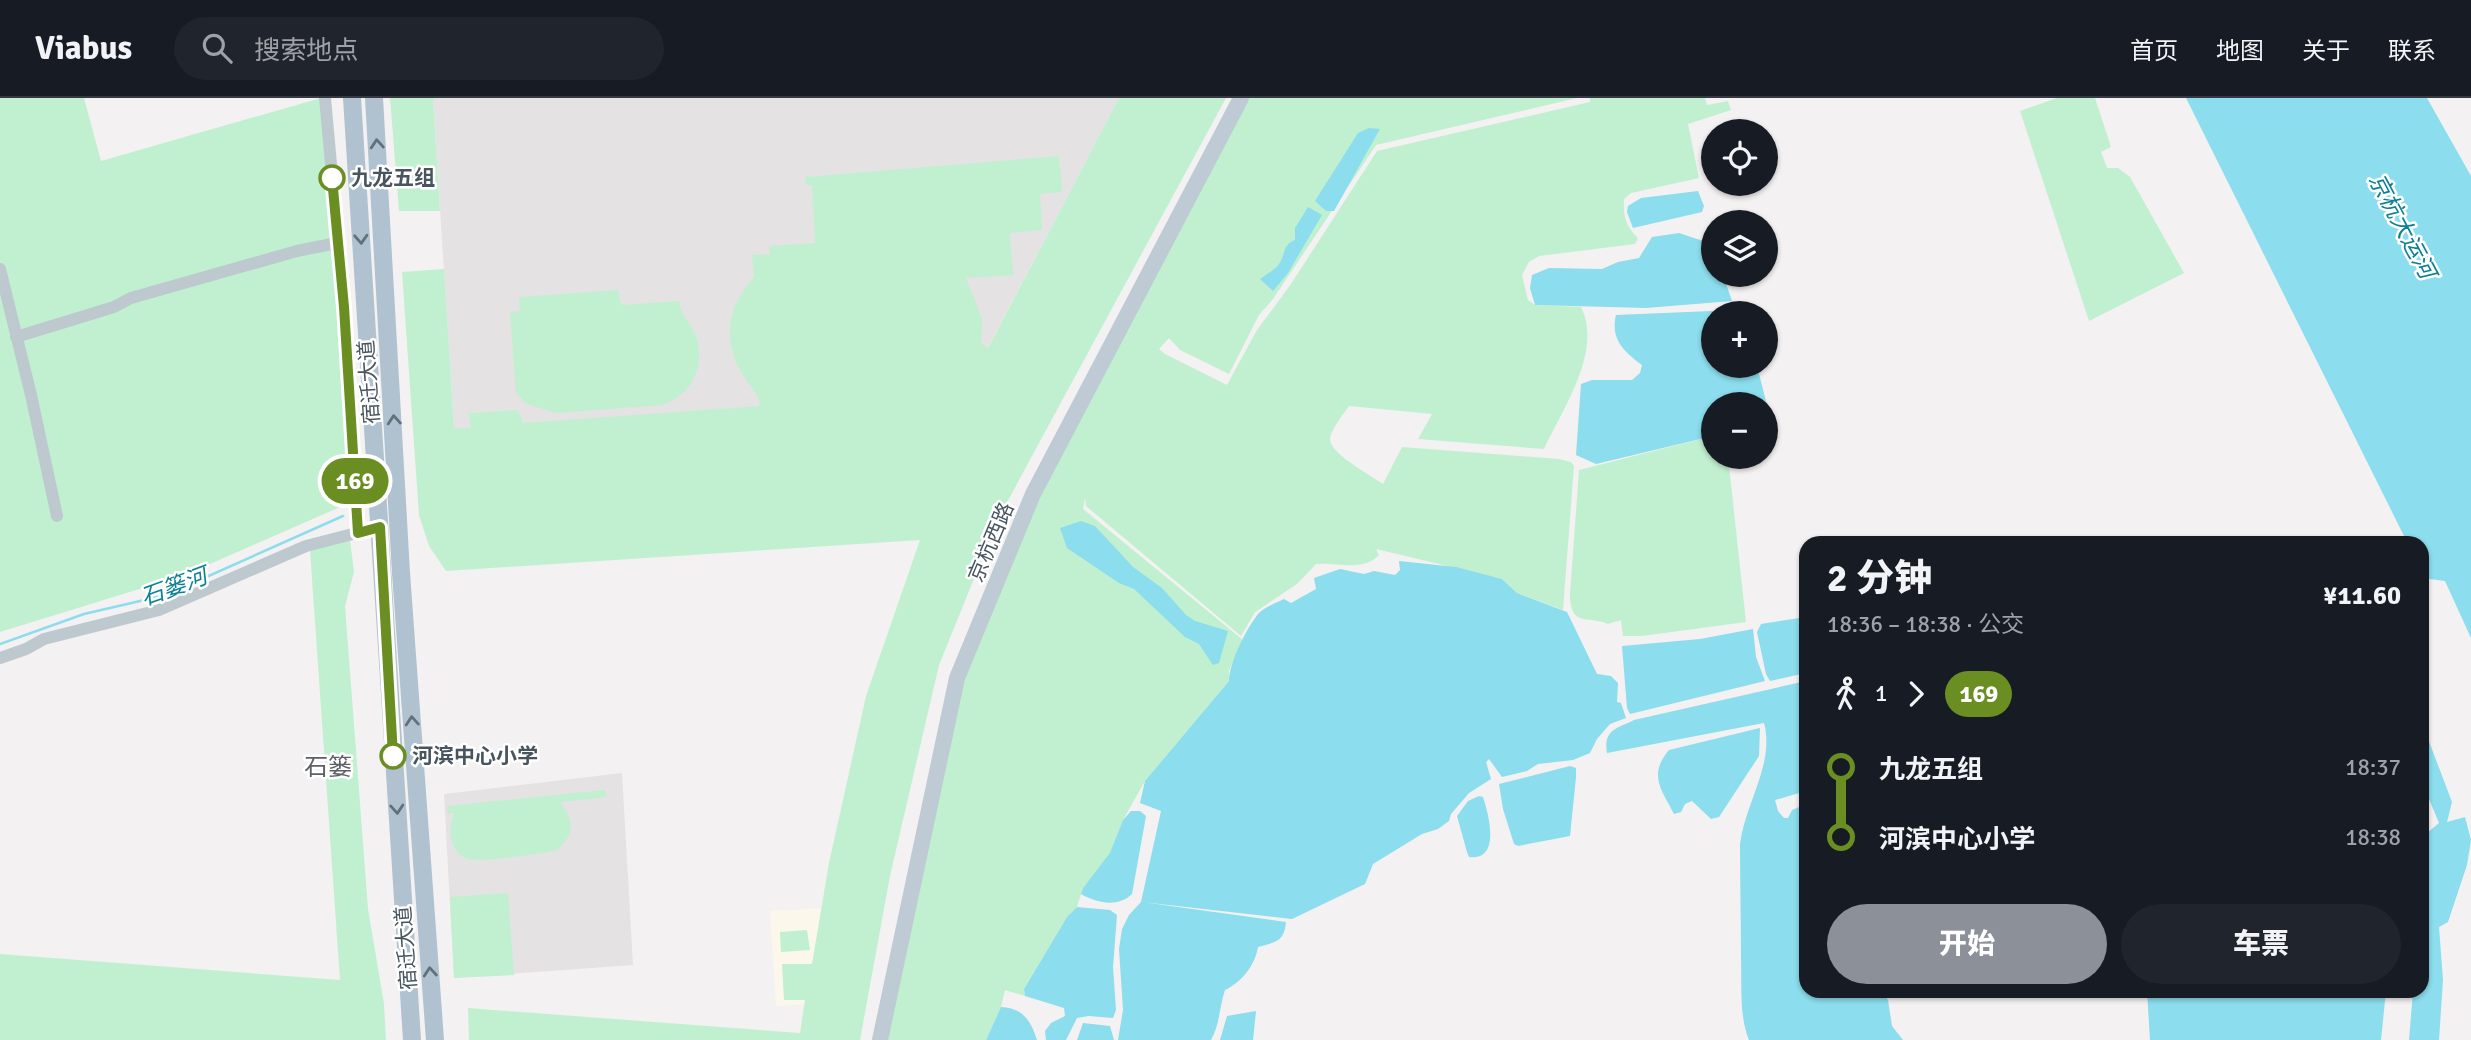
<!DOCTYPE html>
<html lang="zh">
<head>
<meta charset="utf-8">
<style>
  :root { --surface:#171b24; --page:#20242c; --text:#f1f3f6; --muted:#9ea1a6; --line:#363941; --accent:#8c9099 }
  body { margin:0; font-family:Signika,"Noto Sans SC",sans-serif; background:var(--page); color:var(--text); height:100vh; display:flex; flex-direction:column; font-size:26px; white-space:nowrap }
  * { box-sizing:border-box; margin:0 }
  p { font-size:23px; color:var(--muted) }
  .icon { flex:none; width:38px; height:38px; fill:none; stroke:currentColor; stroke-width:2; stroke-linecap:round; stroke-linejoin:round }
  .map { position:relative; flex:1; overflow:hidden }
  .sheet { position:absolute; left:1799px; top:438px; width:630px; height:462px; display:flex; flex-direction:column; background:var(--surface); border-radius:21px; box-shadow:0 2px 5px #0004 }
  .sheet>* { flex:none }
  .badge { padding:0 14px; border-radius:23px; font-size:24px; line-height:46px }
  .buttons { position:absolute; left:1701px; top:21px; display:grid; gap:14px }
  .buttons a { display:grid; place-items:center; width:77px; height:77px; border-radius:50%; background:var(--surface); box-shadow:0 2px 5px #0004; font-size:35px }
  .map>.badge { position:absolute; translate:-50% -50%; box-shadow:0 0 0 4px #fff }
  .legs { display:flex; align-items:center; gap:10px; height:77px; padding:0 28px; font-size:23px }
  .legs p { margin-inline-start:auto }
  .overview { display:flex; align-items:center; justify-content:space-between; height:119px; padding:0 28px }
  h1 { font-size:38px; font-weight:800; line-height:52px }
  .action { display:flex; gap:14px; margin-top:auto; padding:14px 28px }
  .action a { flex:1; height:80px; border-radius:42px; background:var(--accent); color:#fff; font-size:28px; font-weight:800; line-height:80px; text-align:center }
  .action a+a { background:var(--page); color:var(--text) }
  ul { padding:0 28px; list-style:none }
  li { display:flex; align-items:center; gap:24px; height:70px; font-size:26px }
  li i { display:grid; place-items:center; width:10px; height:100%; margin:0 9px; background:currentColor }
  li i::after { content:''; width:18px; height:18px; margin:-9px; border:5px solid; border-radius:50%; background:var(--surface) }
  li p { margin-inline-start:auto }
  li:first-child i { background:linear-gradient(#0000 50%,currentColor 0) }
  li:last-child i { background:linear-gradient(currentColor 50%,#0000 0) }
  header { display:flex; align-items:center; gap:42px; box-sizing:border-box; height:98px; padding:0 35px; background:var(--surface); border-bottom:2px solid var(--line) }
  header strong { font-size:33px }
  nav { display:flex; gap:38px; margin-inline-start:auto; font-size:24px }
  .search { width:490px; height:63px; background:var(--page); display:flex; align-items:center; gap:18px; box-sizing:border-box; padding:0 24px; border-radius:38px; color:var(--muted); font-size:26px }
  .map>svg:first-child { display:block }
  .commercial { fill:#fcf7eb }
  .education { fill:#e4e2e3 }
  .green { fill:#c0f0d0 }
  .water { fill:#8cdded }
  .lines { fill:none; stroke-linecap:round; stroke-linejoin:round }
  .stream { stroke:#8cdded; stroke-width:2.5 }
  .minor { stroke:#bec9cf; stroke-width:12 }
  .secondary { stroke:#becad4; stroke-width:16 }
  .primary { stroke:#b0c1cf; stroke-width:18 }
  .oneway { stroke:#62707a }
  .line-1-casing { stroke:#fff; stroke-width:16 }
  .line-1 { stroke:#6b8e23; stroke-width:10 }
  .stop-1-dot { fill:#fff; stroke:#6b8e23; stroke-width:3.5 }
  .labels { text-anchor:middle; dominant-baseline:central; stroke-width:5; stroke-linejoin:round; paint-order:stroke }
  .stop-label { font-size:21px; font-weight:bold; fill:#48555e; stroke:#fff; text-anchor:start }
  .street-label { font-size:21px; fill:#48555e; stroke:#fff }
  .water-label { font-size:23px; font-style:italic; fill:#0c8096; stroke:#fff }
  .quarter-label { font-size:24px; fill:#5d6166; stroke:#fff }
</style>
</head>
<body>
<header>
<strong>Viabus</strong>
<div class="search"><svg class="icon" aria-label="search" viewBox="0 0 24 24"><circle cx="10" cy="10" r="6"/><path d="M15 15l6 6"/></svg>搜索地点</div>
<nav><a>首页</a><a>地图</a><a>关于</a><a>联系</a></nav>
</header>
<div class="map">
<svg width="2471" height="942" viewBox="0 0 2471 942">
  <rect width="100%" height="100%" fill="#f3f1f1"/>
  <path class="commercial" d="M831,810l5,95 -60,3 -6,-95z"/>
  <path class="education" d="M447,0h672l-154,293 -442,33 -5,-13 -50,2 3,15h-17l-21,-329z
    M622,675l11,192 -179,13 -10,-184z"/>
  <path class="green" d="M0,0h84l17,63 220,-63 35,402 -171,75 -185,57z
    M390,0h57l-14,1 7,112h-41z
    M1119,0h107l-227,419 -60,148 -49,211 -30,164h-391l-1,-32 332,25 5,-33h-21l-2,-36h30l17,-101 37,-167 54,-156 -474,31 -17,-25 -10,-31 -17,-243 42,-3 10,159h17l-3,-15 50,-3 5,13 237,-17c0,-11 -9,-18 -15,-28 -23,-34 -19,-71 9,-101l-2,-22 18,-1 -1,-8 46,-3 -3,-58h-6l-1,-8 254,-21 3,36 -22,2 2,36 -32,3 3,42 -47,3 16,40 -1,25 7,5z
    M1249,0h328l-201,47 -103,154 -14,16 -30,59 -49,-24 -11,-12 -10,11 6,5 62,31 30,-55 34,-46 86,-133 213,-49v-4h115l2,7 21,-4 3,9 -43,14 11,54 -68,15 -7,6c-1,18 2,27 14,39l-3,6 -96,12 -10,6 -7,13 6,25 7,5 46,2c22,44 -18,101 -37,142l-126,-10 14,-25 -83,-8c-6,9 -18,23 -19,33 -1,14 42,37 53,45l19,-37 157,12 12,3 3,4 -11,144 -46,-17 -15,-14 -126,-30 3,6c-15,17 -42,7 -63,9l-19,20 -42,28 -14,24 -155,-130 -1,-8 -2,11 160,131 -14,31v10l-84,100 -22,39 -12,33 -28,35 -6,19 -10,10 -43,72 1,7 -20,-6 -4,17 -15,33h-101l74,-353 86,-205z
    M2057,0h38l16,49 -10,5 6,16h11l12,9 54,96 -95,48 -69,-210z
    M618,192l3,15 58,-4c2,17 15,23 18,39 8,29 -7,56 -36,65l-105,8 -29,-9 -11,-11 -6,-81 10,-1 -1,-14z
    M1713,338v21h15l18,165 -104,14h-19l-2,-16 -13,4c-18,-9 -38,5 -38,-30l9,-124z
    M350,442l4,32 -9,34 23,303 16,95 2,36h-386v-86l340,26 -30,-430z
    M605,692l1,7 -46,5c14,20 16,30 -3,48 -14,4 -75,12 -88,9 -19,-5 -22,-30 -15,-46h-6l-1,-7z
    M508,795l6,82 -60,3 -4,-81z
    M807,832l3,20 -29,2 -1,-20z"/>
  <path class="water" d="M2186,0h241l44,78v462l-26,-57 -23,-3v-36h-15z
    M1369,30l11,1 -46,82h-8l-11,-10 43,-68z
    M1698,93l6,15 -2,6 -69,16 -6,-16 1,-6 13,-8z
    M1308,109l14,8 -34,58 -15,18 -13,-12c5,-4 15,-9 19,-15 7,-10 3,-19 16,-24v-12z
    M1679,135l30,10 4,7v25h10l9,26 -86,7 -111,-3 -5,-17 2,-13 17,-7 53,1 16,-7 21,-4 13,-21z
    M1735,212l1,3h-23v53h44l12,47 -3,3v-12h-53v32l-117,28 -20,-9 5,-71 11,-4h40l8,-7 2,-8c-17,-13 -32,-25 -26,-50z
    M1081,423l14,5 38,41 29,21 24,27 9,6 33,10 -9,32 -6,2 -14,-21 -14,-7 -51,-48 -15,-6 -52,-35 -7,-20z
    M1399,463l57,6 46,12 15,14 50,19 30,62 14,2 7,7 -1,19 4,1 5,15 -16,6 -13,15 -7,14 -17,7 -35,4 -11,7 -25,6 -13,-18 -3,3 5,17 -22,14 -18,21 -2,7 -11,8 -16,5 -49,30 -8,20 -73,35 -150,-17 144,20c-2,20 -10,20 -28,25 -3,18 -16,35 -33,43 -6,18 -5,34 -14,50h-93l5,-30 -4,-61 3,-20 7,-14 12,-13 20,-91 -21,-8 5,-22 84,-100c0,-18 18,-54 30,-68 6,-6 17,-10 25,-14l7,4 25,-14 -2,-11 26,-9 24,5 10,-3 21,4 5,-5z
    M1806,519v56l-36,8 -4,-7 -9,-42 4,-8z
    M1753,531l3,28 9,24 -135,33 -3,-6 -5,-62 78,-7z
    M1806,583v110l-31,9 3,11 6,7h4l4,-8 14,-6v186l75,1 7,9 4,26 11,14h-154c-10,-24 -7,-55 -8,-81 0,-39 -1,-77 -1,-115 5,-40 35,-81 24,-121l-157,30c-4,-23 9,-24 27,-33z
    M2422,625l30,79 -5,20 18,-5 6,23 -4,25 -19,57 -9,5 4,53 -4,60h-30l4,-49 9,-1v-52l7,3 -1,-17 -6,-8v-79l17,-14 -17,-41z
    M1760,630l-1,28 -40,61 -8,2 -19,-18 -7,3 -4,8 -7,2c-13,-25 -26,-39 -5,-64z
    M1570,668l6,2v9l-6,59 -52,10 -4,-2 -11,-35 -4,-25z
    M1479,698l4,1c6,18 18,64 -14,60l-2,-5 -10,-36 11,-15z
    M1131,713h9l6,5 -14,78c-13,13 -34,10 -51,0l2,-6 27,-35 13,-33z
    M1077,809l33,3 7,5 -4,52 3,43 -3,8 -24,-2 -12,2 -11,22h-20l-1,-9 6,-8 14,-7 -1,-8 -39,-12 -1,-7 43,-72z
    M2147,893h239l-5,49h-231z
    M1001,909c22,1 30,14 36,33h-51z
    M1256,913l-3,29h-33l7,-24z
    M1083,925l27,3 4,14h-37z"/>
  <g class="lines">
    <path class="stream" d="M0,546l84,-30 82,-19 177,-79"/>
    <path class="minor" d="M325,0l19,209 14,225
      M0,171l31,126 26,121
      M16,239l98,-30 17,-9 166,-47 40,-8
      M0,560l26,-9 18,-10 115,-29 147,-64 74,-19"/>
    <path class="secondary" d="M880,942l77,-362 76,-184 208,-396"/>
    <path class="primary" d="M352,0l60,942
      M374,0l27,475 34,467"/>
  </g>
  <defs><path id="oneway-chevron" d="M-2-3.5L2.5 0L-2 3.5" fill="none" stroke-width="1.6" stroke-linecap="round" stroke-linejoin="round" transform="scale(1.75)"/></defs>
  <g class="oneway">
    <use href="#oneway-chevron" transform="translate(377 46) rotate(-94)"/>
    <use href="#oneway-chevron" transform="translate(361 141) rotate(87)"/>
    <use href="#oneway-chevron" transform="translate(394 322) rotate(-94)"/>
    <use href="#oneway-chevron" transform="translate(412 623) rotate(-94)"/>
    <use href="#oneway-chevron" transform="translate(397 711) rotate(86)"/>
    <use href="#oneway-chevron" transform="translate(430 874) rotate(-95)"/>
  </g>
  <g class="lines">
    <g class="line-1-casing">
      <path id="line-1" d="M332,80l12,129 14,226 22,-6 13,229"/>
    </g>
    <use href="#line-1" class="line-1"/>
  </g>
  <g class="stop-1-dot">
    <circle cx="332" cy="80" r="12"/>
    <circle cx="393" cy="658" r="12"/>
  </g>
  <g class="labels">
    <g class="stop-label">
      <text x="351" y="80">九龙五组</text>
      <text x="412" y="658">河滨中心小学</text>
    </g>
    <g class="street-label">
      <text transform="translate(369 284) rotate(-94)">宿迁大道</text>
      <text transform="translate(991 444) rotate(-67)">京杭西路</text>
      <text transform="translate(406 850) rotate(-94)">宿迁大道</text>
    </g>
    <g class="water-label">
      <text transform="translate(2402 128) rotate(62)">京杭大运河</text>
      <text transform="translate(174 489) rotate(-20)">石篓河</text>
    </g>
    <g class="quarter-label">
      <text x="328" y="669">石篓</text>
    </g>
  </g>
</svg>
<div class="buttons">
<a><svg class="icon" aria-label="locate" viewBox="0 0 24 24"><circle cx="12" cy="12" r="6"/><path d="M12 2v4M12 18v4M2 12h4M18 12h4"/></svg></a>
<a><svg class="icon" aria-label="layers" viewBox="0 0 24 24"><path d="M12 4l9 5-9 5-9-5zM3 14l9 5 9-5"/></svg></a>
<a>+</a>
<a>−</a>
</div>
<b class="badge" style="left:355px;top:383px;background:#6b8e23;color:#fff">169</b>
<section class="sheet">
<div class="overview"><div><h1>2 分钟</h1><p>18:36 – 18:38 · 公交</p></div><b>¥11.60</b></div>
<div class="legs"><svg class="icon" aria-label="walk" viewBox="0 0 24 24"><circle cx="13" cy="4" r="2"/><path d="M13 8l-2 6 4 7M11 14l-3 7M7 12l3-4h3l4 4"/></svg>1<svg class="icon" aria-label="forward" viewBox="0 0 24 24"><path d="M9 5l7 7-7 7"/></svg><b class="badge" style="background:#6b8e23;color:#fff">169</b></div>
<ul>
<li><i style="color:#6b8e23"></i><b>九龙五组</b><p>18:37</p></li>
<li><i style="color:#6b8e23"></i><b>河滨中心小学</b><p>18:38</p></li>
</ul>
<div class="action"><a>开始</a><a>车票</a></div>
</section>
</div>
</body>
</html>
